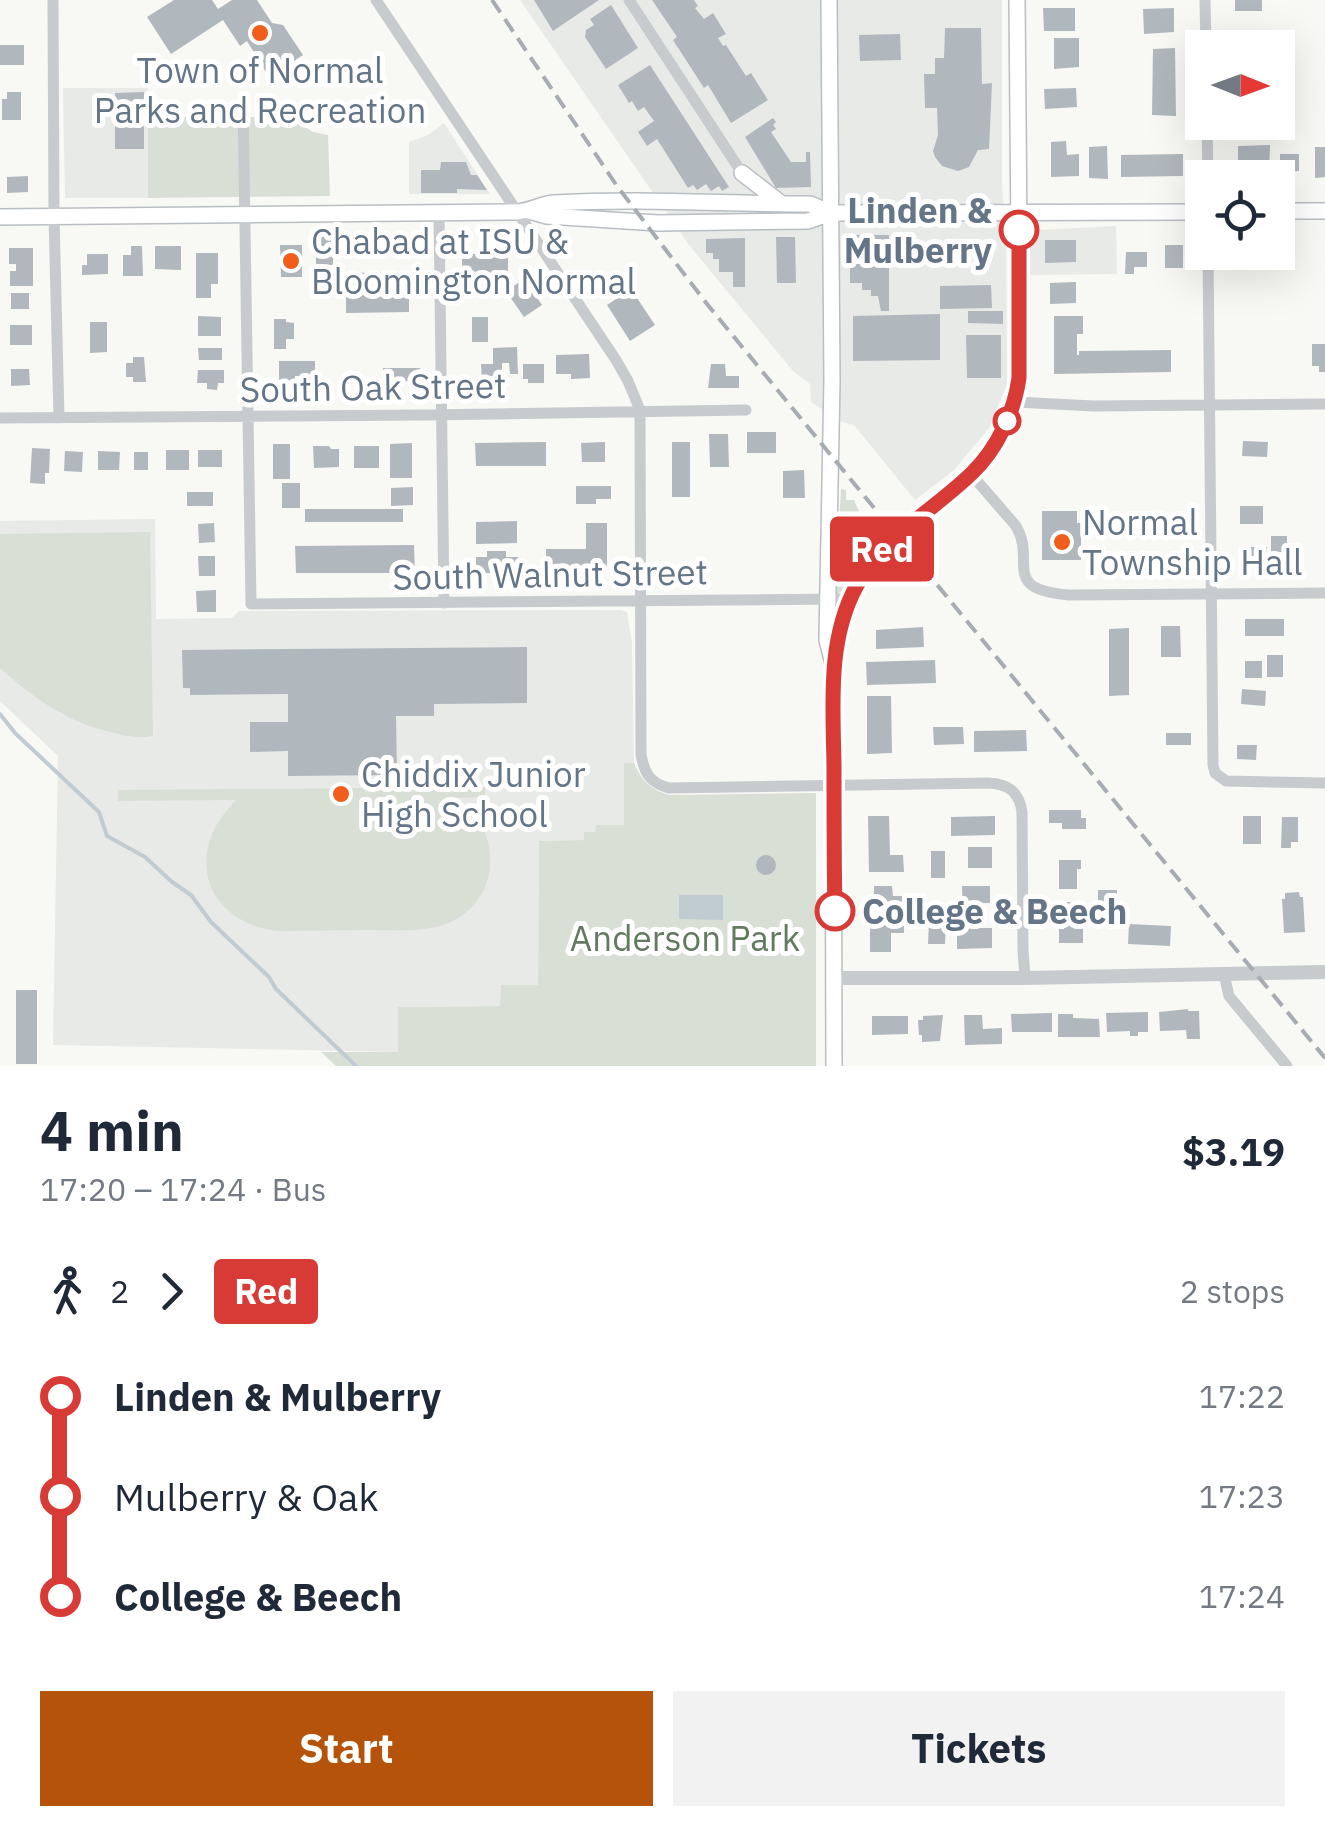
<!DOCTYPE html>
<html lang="en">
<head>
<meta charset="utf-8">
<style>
  :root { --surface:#fff; --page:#f2f2f3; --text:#1f2937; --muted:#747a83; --accent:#b45309 }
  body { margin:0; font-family:"IBM Plex Sans",sans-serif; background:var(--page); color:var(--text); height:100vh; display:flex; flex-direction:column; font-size:38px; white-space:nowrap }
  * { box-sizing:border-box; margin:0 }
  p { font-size:32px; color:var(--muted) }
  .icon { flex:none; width:55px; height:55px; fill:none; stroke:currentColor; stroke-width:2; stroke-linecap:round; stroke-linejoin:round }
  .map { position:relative; height:1066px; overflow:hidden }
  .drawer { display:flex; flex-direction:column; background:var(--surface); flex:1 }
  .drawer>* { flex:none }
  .badge { padding:0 20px; border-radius:8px; font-size:35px; line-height:65px }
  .needle { width:65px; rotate:91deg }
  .fabs { position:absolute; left:1185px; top:30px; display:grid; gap:20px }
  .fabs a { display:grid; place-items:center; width:110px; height:110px; border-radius:0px; background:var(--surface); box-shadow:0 10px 40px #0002; font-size:50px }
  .map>.badge { position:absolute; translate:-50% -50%; box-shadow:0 0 0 5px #fff }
  .legs { display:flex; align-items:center; gap:15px; height:110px; padding:0 40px; font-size:32px }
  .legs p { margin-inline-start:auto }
  .overview { display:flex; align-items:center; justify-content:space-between; height:170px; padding:0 40px }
  h1 { font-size:55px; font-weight:800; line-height:75px }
  .primary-button { display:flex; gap:20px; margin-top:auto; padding:20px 40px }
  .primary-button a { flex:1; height:115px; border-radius:0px; background:var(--accent); color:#fff; font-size:40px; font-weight:800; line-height:115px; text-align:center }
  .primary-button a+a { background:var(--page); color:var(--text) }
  ul { padding:0 40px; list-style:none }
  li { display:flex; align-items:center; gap:35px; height:100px; font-size:38px }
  li i { display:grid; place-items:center; width:15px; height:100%; margin:0 12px; background:currentColor }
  li i::after { content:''; width:25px; height:25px; margin:-12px; border:8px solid; border-radius:50%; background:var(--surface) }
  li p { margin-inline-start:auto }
  li:first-child i { background:linear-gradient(#0000 50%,currentColor 0) }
  li:last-child i { background:linear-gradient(currentColor 50%,#0000 0) }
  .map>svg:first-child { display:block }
  .built { fill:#e8eae8 }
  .green { fill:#d8e0d5 }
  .water { fill:#c1ccd2 }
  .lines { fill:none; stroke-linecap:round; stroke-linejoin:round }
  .stream { stroke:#c1ccd2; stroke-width:4 }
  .building { fill:#b0b8be }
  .secondary-casing { stroke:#b9bec3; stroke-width:18 }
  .minor { stroke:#c7cbce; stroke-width:11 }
  .tertiary { stroke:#c7cbce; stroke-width:14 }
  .secondary { stroke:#fff; stroke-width:15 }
  .rail { stroke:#a7acb3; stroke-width:4; stroke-dasharray:15 8; stroke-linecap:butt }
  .line-1-casing { stroke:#fff; stroke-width:22 }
  .line-1 { stroke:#d83b35; stroke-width:15 }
  .poi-dot { fill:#f15e1c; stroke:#fff; stroke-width:4 }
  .stop-1-dot { fill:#fff; stroke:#d83b35; stroke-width:5 }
  .labels { text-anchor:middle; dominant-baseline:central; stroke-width:10; stroke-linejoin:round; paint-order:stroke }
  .poi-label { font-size:35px; fill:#647588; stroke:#fff; text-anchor:start }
  .stop-label { font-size:35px; font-weight:bold; fill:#647588; stroke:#fff; text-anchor:end }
  .street-label { font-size:35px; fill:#647588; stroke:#fff }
  .park-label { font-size:35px; fill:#637a60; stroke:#fff }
</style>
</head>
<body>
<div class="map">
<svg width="1325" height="1066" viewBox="0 0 1325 1066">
  <rect width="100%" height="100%" fill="#f8f8f5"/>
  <path class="built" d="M520,0h482v188l4,45 1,151 -18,44 -36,43 -38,29 -61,-75 -12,-3 -31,-20 -1,-18 -17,-13 -104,-126z
    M63,88h85v110h-83z
    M444,123l46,71h-81v-52l19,-7z
    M1116,226l1,48 -87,1 -1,-30 9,-15z
    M155,519l1,100 76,-1 7,-7 382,-1 6,2 5,31 2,120 -10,1v61l-28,7 -11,8 -46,1 -1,144 -37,21 -102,1 -1,45 -345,-7 5,-289 -58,-55v-180z"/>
  <path class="green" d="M289,116l24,16 15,3 2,61 -182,2v-81h117l4,8h14l2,-8z
    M841,489l5,1v10h8l8,18 17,22c-13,16 -26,43 -41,54h-3z
    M150,532l3,204c-13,3 -26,0 -39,-3 -44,-9 -81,-35 -114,-65v-134z
    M624,763h10c8,18 17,27 36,32l146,-2v273h-480l-15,-14h77v-45l102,-1 1,-21h37l1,-144 45,-1v-8h11l1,-7h28z
    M485,787v10l-27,1c21,17 34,39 32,67 0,13 -6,26 -13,36 -27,35 -69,29 -109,29 -28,0 -57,1 -86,1 -53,-2 -92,-46 -69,-99 5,-12 15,-23 23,-32l-118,1v-11z"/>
  <path class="water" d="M679,895h44v25l-44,-1z"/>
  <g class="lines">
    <path class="stream" d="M0,714l15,19 84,79 8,24 38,21 27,25 19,13 20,27 58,55 7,12 80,77"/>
  </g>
  <path class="building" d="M174,0h38l6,9 14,-9h25l15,23 11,2 20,30 -34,22 -22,-36 -7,5 -17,-26 -52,34 -24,-37z
    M534,0h65l-46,31z
    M652,0h42l4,6 -3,2 9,11 9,-6 13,21 -8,4 5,8 3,-1 20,31 5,-3 17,27 -37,23 -23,-38 -4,3 -31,-48 4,-3z
    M1235,0h27v11h-27z
    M611,5l27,43 -32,21 -21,-32 1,-7 8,-5 -4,-6z
    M1043,8h32v23h-31z
    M1174,8v24l-30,2 -1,-25z
    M945,28h36l1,56 10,-1 -3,66 -11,1 -9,17 -11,4 -16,-5 -7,-9 -2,-6 5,-16 -1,-27h-12l-1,-34h11v-16h9z
    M1258,33h29v39h-9v-24h-35l-1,-9 15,-1z
    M900,34l1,26 -41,1 -1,-26z
    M1054,38h25v29l-25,2z
    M0,45h24v20h-24z
    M1175,48l1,68 -24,-1 1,-66z
    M650,65l79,122 -7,4 -3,-5 -8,5 -5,-7 -9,6 -4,-5 -5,3 -31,-49 -10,7 -9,-14 16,-11 -10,-14 -6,4 -6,-10 -3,2 -11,-18z
    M1076,88l1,19 -32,2 -1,-20z
    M7,92h14v28h-19v-21h5z
    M144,92v23h-7v11h7v23h-29v-56z
    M773,118l3,4 -3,3 3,4 -5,3 20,30h15v-10h4l1,35 -35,1 -31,-51z
    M1066,141l1,14 12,-1v22l-28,1v-35z
    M1270,145l-1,33h-31v-32z
    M1107,146l1,33 -19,-1v-31z
    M1315,147h10v30l-10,1z
    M1183,154v22l-62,1v-22z
    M1280,154h19v17l-19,1z
    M441,162h25l5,13h6l10,15 -30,-1v4h-36v-23h19z
    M28,176v16l-21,1v-16z
    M850,235h39v76h-8l-3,-15h-7v-6h-9v-7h-12z
    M316,236h17v29h-17z
    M776,237h19l1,46h-19z
    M745,238v49h-12v-15h-14v-13h-6v-6h-7v-14z
    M1045,240h31v22l-31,1z
    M280,245h22v32h-21z
    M1165,245h18v23h-18z
    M131,246h11l1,30h-20v-21h8z
    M155,246h26v24l-26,-1z
    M9,248h24v38h-23v-15h6v-7h-7z
    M1126,252h21v15h-13v7h-9z
    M196,253h22v31h-7v14h-15z
    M87,254h21v20l-26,1v-10h5z
    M462,254h46v25h-10v6l-10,8 -26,1z
    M409,272v40l-63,1v-40z
    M524,279l18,26 -18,12 -18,-26z
    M1076,282v21l-26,1v-21z
    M991,285l1,23 -52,1v-23z
    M631,289l24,36 -25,16 -23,-36z
    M11,293h18v16h-18z
    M968,311h35v13l-35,-1z
    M940,314v46l-87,1v-45z
    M198,316l23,1v19h-23z
    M1054,316h29v18h-6v21h2v-4l92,-1v22l-117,2z
    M472,317h16v25h-16z
    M274,319h12v3l8,1v16h-8v10h-12z
    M90,322h17v30l-17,1z
    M10,325h22v20h-22z
    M966,335h35v43h-34z
    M1312,344h13v28h-6v-6h-7z
    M517,347l1,27h-8l-1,-11h-7v18h-8v4h-12l-1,-21h12v-16z
    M198,348h24v12h-23z
    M589,354l1,24 -19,1v-5h-15v-19z
    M133,357h11l2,25h-13v-5h-7v-14h7z
    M279,361h36v15h-20v11h-16z
    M523,364h21v19h-16v-4h-5z
    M711,364h14l1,12h13v12h-31z
    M383,368h37v13l-37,1z
    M11,369h18l1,16 -19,1z
    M198,370h26v13h-6l-1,7 -10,-1v-6h-10z
    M747,432h29v21h-29z
    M709,434h19l1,33h-19z
    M1243,441l25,1 -1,15 -25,-1z
    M546,442v24h-70l-1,-23z
    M605,442v20h-23l-1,-19z
    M672,442h18v55h-18z
    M412,443v35h-22v-34z
    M273,444h17v35h-17z
    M313,446h16l2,3h8v18l-25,1z
    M354,446h25v22h-25z
    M32,448l18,1 -1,24h-4v11l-15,-1z
    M166,450h23v20h-23z
    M198,450h24v17h-24z
    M65,451l18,1 -1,20 -18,-1z
    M98,451l22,1 -1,18h-21z
    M134,452h14v18h-14z
    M804,470l1,28h-22v-27z
    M282,483h18v25h-18z
    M576,486h35v13h-15v5h-20z
    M413,487v18l-22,1v-18z
    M187,492h26v14h-26z
    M1240,506h23v18h-23z
    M305,509h98v13h-98z
    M1042,511h35v12h4v37h-39z
    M517,521v22l-41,1v-22z
    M214,523l1,19 -16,1 -1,-19z
    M586,523h21v48h-61v-22h40z
    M1271,536h16v16h-16z
    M414,545l1,28h-119l-1,-27z
    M1244,547h23v10h7v10l-31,-1z
    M487,551h19v6h12v16h-42v-16h11z
    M198,556h17v20h-16z
    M216,590v22h-19l-1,-21z
    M1245,619h39v17h-39z
    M1161,626h19l1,31h-20z
    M923,627l1,20 -48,2v-19z
    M1129,628v67l-20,1v-67z
    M527,647v56l-93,1v12h-38l1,59 -109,1v-25l-38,1v-30h38v-28l-98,1v-7h-7l-1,-38z
    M1267,655h16v22h-16z
    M935,660l1,23 -69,2 -1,-23z
    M1245,661h17v17h-17z
    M1242,689l24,2 -1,15 -24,-2z
    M867,696h24l1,57 -25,1z
    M933,727h30l1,17 -30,1z
    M1026,730l1,21 -53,1v-21z
    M1166,733h25v12h-25z
    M1237,745h20l-1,15 -19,-1z
    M1049,810h32v8h5v11h-24v-6h-13z
    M868,816h21l1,39h13l1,17h-35z
    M995,816v19l-44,1v-19z
    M1243,816h18v28h-18z
    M1282,817h16v25h-7v6h-10z
    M968,847h24v21h-24z
    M931,851h14v27h-14z
    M756 865a10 10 0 1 1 20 0a10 10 0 1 1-20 0Z
    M1059,860h22v9h-4v20h-18z
    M874,886h18l1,10h11v11h-30z
    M962,886h28v17h-7l1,10h-21z
    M1098,890h19v25h-19z
    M1299,892l1,5h3l2,35 -21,1 -2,-34h3v-6z
    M1063,902h24v10h-4v31h-24v-14h5z
    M870,920l34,1v12h-13v19h-21z
    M929,921l17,1 -1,22h-17z
    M1129,924l42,2 -1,20 -42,-2z
    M957,928h35v20l-35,1z
    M16,990h21v74h-21z
    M1188,1009v2h11l1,28h-13l-1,-9 -26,1 -1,-19z
    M1148,1012v20h-10v4h-8v-5l-23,1 -1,-19z
    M1052,1013v19h-40l-1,-18z
    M1058,1014h15v4l26,1 1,18h-42z
    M943,1015l-3,26 -18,1v-7h-3l-1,-15h5v-4z
    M964,1015h18l1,14 19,-1v16l-37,1z
    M872,1016h36v18l-36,1z"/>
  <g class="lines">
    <g class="secondary-casing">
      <path id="secondary" d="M829,0l3,380 -5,260 6,24 1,402
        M742,173l40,31
        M529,211l18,5 111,7 150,-2 23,-8 371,-1
        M1278,211h47
        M0,217l517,-5c13,-1 24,-8 37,-9 85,-5 171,1 256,1l21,9
        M834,659c9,-36 16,-69 39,-99 19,-25 45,-41 69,-61 50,-40 74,-79 78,-143l-3,-356"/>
    </g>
    <path class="minor" d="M53,0l1,216 5,202
      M376,0l240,360 12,21 12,29 1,344c3,19 9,29 28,34l319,-5c20,1 31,8 34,29l1,138 2,28
      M629,0l113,173
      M1205,0l1,48
      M243,102l8,502 589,-5 9,3
      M1207,122l1,56
      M439,213l5,390
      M1208,252l5,513 2,8 11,8 99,2
      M1014,402l79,4 232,-2
      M0,418l425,-3 321,-5
      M971,474l45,52c21,36 -17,63 53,69l256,-2
      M1224,974l5,22 58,70"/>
    <path class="tertiary" d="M835,978h190l300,-6"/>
    <use href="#secondary" class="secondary"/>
    <path class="rail" d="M492,0l125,186 90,118 618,754"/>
  </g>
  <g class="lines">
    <g class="line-1-casing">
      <path id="line-1" d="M835,911c-1,-49 -1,-98 -1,-146 -1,-61 -7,-126 23,-180 28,-50 76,-74 115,-112 25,-24 42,-60 47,-95v-148"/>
    </g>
    <use href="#line-1" class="line-1"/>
  </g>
  <g class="poi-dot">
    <circle cx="260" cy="33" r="10"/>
    <circle cx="291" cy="261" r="10"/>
    <circle cx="1062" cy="542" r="10"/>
    <circle cx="341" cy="794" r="10"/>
  </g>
  <g class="stop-1-dot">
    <circle cx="1019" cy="230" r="18"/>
    <circle cx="1007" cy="421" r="12"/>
    <circle cx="835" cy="911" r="18"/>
  </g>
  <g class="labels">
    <g class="poi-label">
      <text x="260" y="70" text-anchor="middle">Town of Normal<tspan x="260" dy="40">Parks and Recreation</tspan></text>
      <text x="311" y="241">Chabad at ISU &amp;<tspan x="311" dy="40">Bloomington Normal</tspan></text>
      <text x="1082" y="522">Normal<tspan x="1082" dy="40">Township Hall</tspan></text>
      <text x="361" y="774">Chiddix Junior<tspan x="361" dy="40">High School</tspan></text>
    </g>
    <g class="stop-label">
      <text x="992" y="210">Linden &amp;<tspan x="992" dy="40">Mulberry</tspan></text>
      <text x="862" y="911" text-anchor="start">College &amp; Beech</text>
    </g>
    <g class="street-label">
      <text transform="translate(373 387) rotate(-1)">South Oak Street</text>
      <text transform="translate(550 574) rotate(-1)">South Walnut Street</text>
    </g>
    <g class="park-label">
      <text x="685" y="938">Anderson Park</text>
    </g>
  </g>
</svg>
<div class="fabs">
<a><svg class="needle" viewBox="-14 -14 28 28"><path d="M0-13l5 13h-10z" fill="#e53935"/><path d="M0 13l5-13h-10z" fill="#747a83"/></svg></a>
<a><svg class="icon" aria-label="locate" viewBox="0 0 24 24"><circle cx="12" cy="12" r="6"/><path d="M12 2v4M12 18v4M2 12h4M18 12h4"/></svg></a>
</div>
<b class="badge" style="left:882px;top:549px;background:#d83b35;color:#fff">Red</b>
</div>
<section class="drawer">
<div class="overview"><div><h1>4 min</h1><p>17:20 – 17:24 · Bus</p></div><b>$3.19</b></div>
<div class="legs"><svg class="icon" aria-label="walk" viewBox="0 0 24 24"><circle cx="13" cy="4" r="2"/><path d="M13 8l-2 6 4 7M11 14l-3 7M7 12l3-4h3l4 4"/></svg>2<svg class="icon" aria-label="forward" viewBox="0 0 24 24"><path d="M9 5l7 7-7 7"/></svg><b class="badge" style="background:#d83b35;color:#fff">Red</b><p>2 stops</p></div>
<ul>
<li><i style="color:#d83b35"></i><b>Linden &amp; Mulberry</b><p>17:22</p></li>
<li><i style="color:#d83b35"></i><span>Mulberry &amp; Oak</span><p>17:23</p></li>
<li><i style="color:#d83b35"></i><b>College &amp; Beech</b><p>17:24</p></li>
</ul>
<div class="primary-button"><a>Start</a><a>Tickets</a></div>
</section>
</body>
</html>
